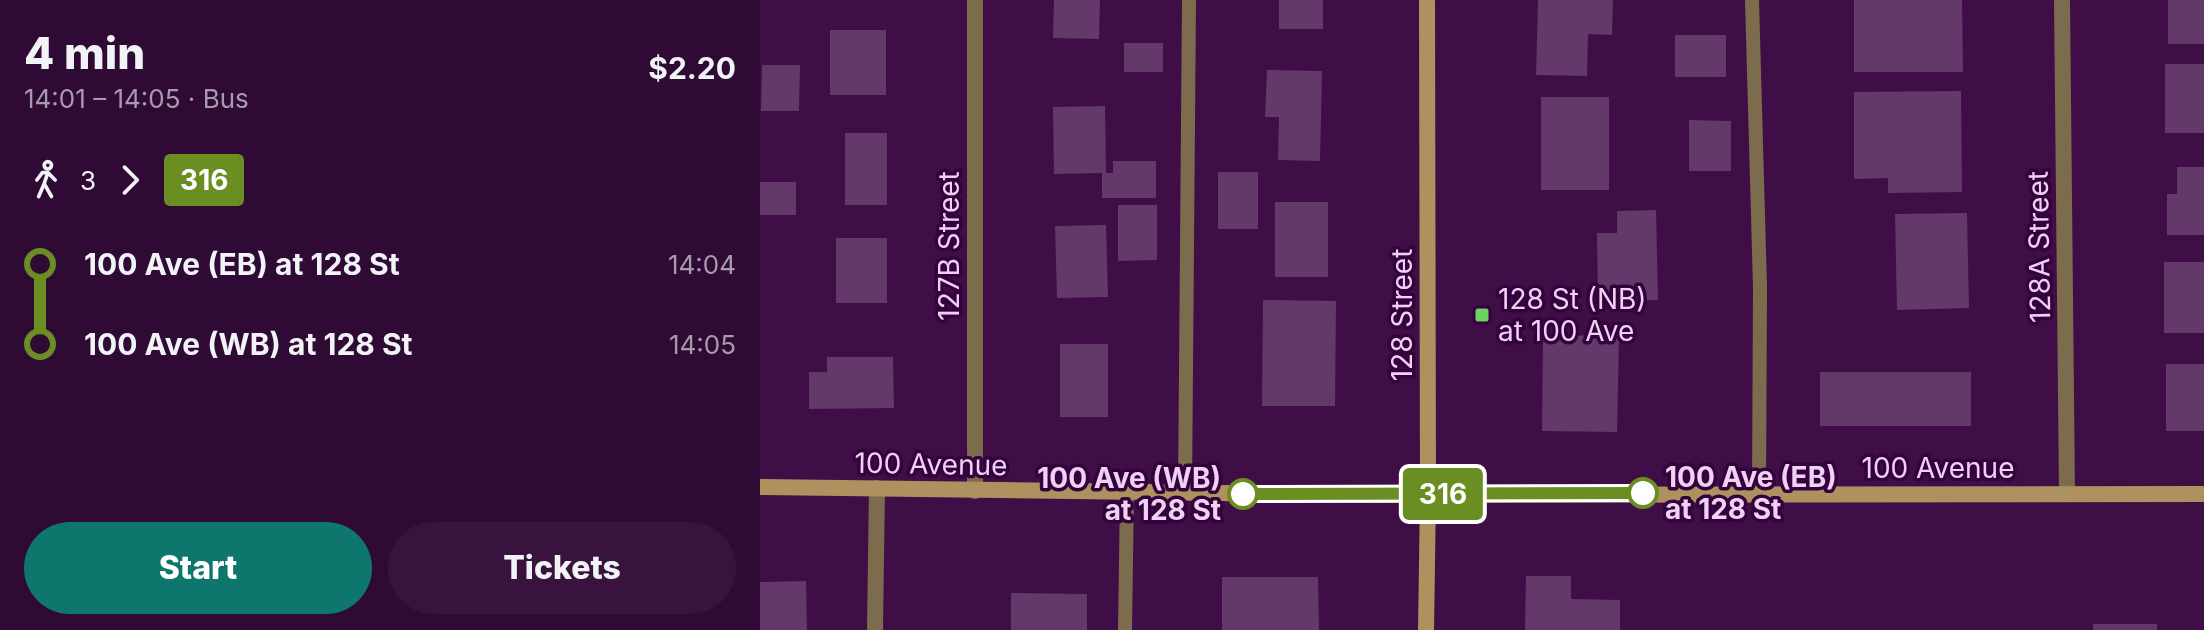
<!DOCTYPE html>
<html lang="en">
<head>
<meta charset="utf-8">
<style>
  :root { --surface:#2f0a35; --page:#37133d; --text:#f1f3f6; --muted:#a79aad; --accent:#0f766e }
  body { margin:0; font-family:Inter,sans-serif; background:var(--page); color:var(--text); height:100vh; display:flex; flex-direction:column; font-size:30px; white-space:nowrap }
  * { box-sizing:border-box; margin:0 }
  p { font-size:26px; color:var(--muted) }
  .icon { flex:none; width:44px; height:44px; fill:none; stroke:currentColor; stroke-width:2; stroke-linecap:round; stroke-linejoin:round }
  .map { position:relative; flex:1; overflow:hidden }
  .drawer { display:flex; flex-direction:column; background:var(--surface); width:760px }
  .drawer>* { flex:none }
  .badge { padding:0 16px; border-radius:6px; font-size:28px; line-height:52px }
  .map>.badge { position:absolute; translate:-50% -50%; box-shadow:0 0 0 4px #fff }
  .legs { display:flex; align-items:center; gap:12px; height:88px; padding:0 24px; font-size:26px }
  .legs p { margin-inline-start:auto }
  .head { display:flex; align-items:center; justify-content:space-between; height:136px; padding:0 24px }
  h1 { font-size:44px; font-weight:800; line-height:60px }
  .primary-button { display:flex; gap:16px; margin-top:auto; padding:16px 24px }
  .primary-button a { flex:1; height:92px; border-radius:48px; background:var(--accent); color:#fff; font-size:32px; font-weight:800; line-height:92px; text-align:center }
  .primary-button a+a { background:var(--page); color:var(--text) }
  ul { padding:0 24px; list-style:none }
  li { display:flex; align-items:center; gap:28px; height:80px; font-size:30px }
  li i { display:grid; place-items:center; width:12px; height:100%; margin:0 10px; background:currentColor }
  li i::after { content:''; width:20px; height:20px; margin:-10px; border:6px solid; border-radius:50%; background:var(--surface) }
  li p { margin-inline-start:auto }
  li:first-child i { background:linear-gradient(#0000 50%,currentColor 0) }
  li:last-child i { background:linear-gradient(currentColor 50%,#0000 0) }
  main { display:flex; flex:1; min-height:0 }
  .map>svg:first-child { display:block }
  .building { fill:#623969 }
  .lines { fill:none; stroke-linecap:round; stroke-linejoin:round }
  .lane { stroke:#7c6c4d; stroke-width:14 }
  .street { stroke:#7c6c4d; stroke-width:16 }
  .secondary { stroke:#ad9260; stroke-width:16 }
  .line-1-casing { stroke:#fff; stroke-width:18 }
  .line-1 { stroke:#6b8e23; stroke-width:12 }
  .poi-dot { fill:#6cd362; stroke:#34023c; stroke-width:3 }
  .stop-1-dot { fill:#fff; stroke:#6b8e23; stroke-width:4 }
  .labels { text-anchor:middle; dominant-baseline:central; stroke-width:7; stroke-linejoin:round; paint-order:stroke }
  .street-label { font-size:28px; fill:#eed1f3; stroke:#34023c }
  .poi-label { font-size:28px; fill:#eed1f3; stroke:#34023c; text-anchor:start }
  .stop-label { font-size:28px; font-weight:bold; fill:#eed1f3; stroke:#34023c; text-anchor:start }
</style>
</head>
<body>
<main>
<section class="drawer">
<div class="head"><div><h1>4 min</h1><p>14:01 – 14:05 · Bus</p></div><b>$2.20</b></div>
<div class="legs"><svg class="icon" aria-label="walk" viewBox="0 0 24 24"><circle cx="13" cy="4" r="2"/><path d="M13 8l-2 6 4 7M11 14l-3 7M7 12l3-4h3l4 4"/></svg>3<svg class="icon" aria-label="forward" viewBox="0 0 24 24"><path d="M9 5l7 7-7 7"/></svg><b class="badge" style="background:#6b8e23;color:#fff">316</b></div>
<ul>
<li><i style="color:#6b8e23"></i><b>100 Ave (EB) at 128 St</b><p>14:04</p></li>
<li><i style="color:#6b8e23"></i><b>100 Ave (WB) at 128 St</b><p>14:05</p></li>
</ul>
<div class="primary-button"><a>Start</a><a>Tickets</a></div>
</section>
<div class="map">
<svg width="1444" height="630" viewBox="0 0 1444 630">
  <rect width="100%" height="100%" fill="#3f0e47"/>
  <path class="building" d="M294,0h46l-1,39 -46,-1z
    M519,0h44v29h-44z
    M778,0h75l-1,35 -24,-1 -1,42 -51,-1z
    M1094,0h108l1,72h-109z
    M1408,0h36v44h-36z
    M70,30h56v65h-56z
    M915,35h51v42h-51z
    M364,43h39v29h-39z
    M1405,64h39v69h-39z
    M2,65h38l-1,46h-38z
    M507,70l55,1 -2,90 -42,-1 1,-43h-14z
    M1201,91l1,101 -74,1v-15l-34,1v-87z
    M781,97h68v93h-68z
    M345,106l1,67h7v-12h43v37h-54v-25l-48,1 -1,-67z
    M929,120l42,1v50h-42z
    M85,133h42v72h-42z
    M1417,167h27v68h-37v-41h10z
    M458,172h40v57h-40z
    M0,182h36v33h-36z
    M515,202h53v75h-53z
    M358,205h39v55l-39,1z
    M896,210l2,90 -60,1 -1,-68h20v-22z
    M1207,213l2,95 -72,2 -2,-96z
    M346,225l2,72 -51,1 -2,-72z
    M76,238h51v65h-51z
    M1404,262h40v71h-40z
    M503,300l73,1 -1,105h-73z
    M783,335l76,1 -2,96 -75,-1z
    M300,344h48v73h-48z
    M67,357h66l1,51 -85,1v-37h18z
    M1406,364h38v67h-38z
    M1060,372h151v54h-151z
    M766,576h45v23l49,1v30h-95z
    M462,577h96l1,53h-97z
    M46,581l1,49h-47v-48z
    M251,593l76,1v36h-76z
    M1333,624h64v6h-64z"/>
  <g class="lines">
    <path class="lane" d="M992,0l8,287 -1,206
      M425,493l4,-493
      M365,630l2,-137"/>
    <path class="street" d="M215,0v491
      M1302,0l5,494
      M115,630l2,-142"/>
    <path class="secondary" d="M0,487l614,8 830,-1
      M666,630l2,-136 -1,-494"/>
  </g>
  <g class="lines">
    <g class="line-1-casing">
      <path id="line-1" d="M483,494l400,-1"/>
    </g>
    <use href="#line-1" class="line-1"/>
  </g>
  <rect class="poi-dot" x="714" y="307" width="16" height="16" rx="4"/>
  <g class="stop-1-dot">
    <circle cx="883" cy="493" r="14"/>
    <circle cx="483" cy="494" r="14"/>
  </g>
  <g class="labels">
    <g class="street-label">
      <text transform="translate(189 246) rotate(-90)">127B Street</text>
      <text transform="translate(1279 247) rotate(-91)">128A Street</text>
      <text transform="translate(642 315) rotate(-90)">128 Street</text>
      <text transform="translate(171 464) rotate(1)">100 Avenue</text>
      <text x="1178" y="468">100 Avenue</text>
    </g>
    <g class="poi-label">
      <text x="738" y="299">128 St (NB)<tspan x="738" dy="32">at 100 Ave</tspan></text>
    </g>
    <g class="stop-label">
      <text x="905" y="477">100 Ave (EB)<tspan x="905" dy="32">at 128 St</tspan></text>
      <text x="461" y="478" text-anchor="end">100 Ave (WB)<tspan x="461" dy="32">at 128 St</tspan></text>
    </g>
  </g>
</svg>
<b class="badge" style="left:683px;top:494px;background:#6b8e23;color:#fff">316</b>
</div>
</main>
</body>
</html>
